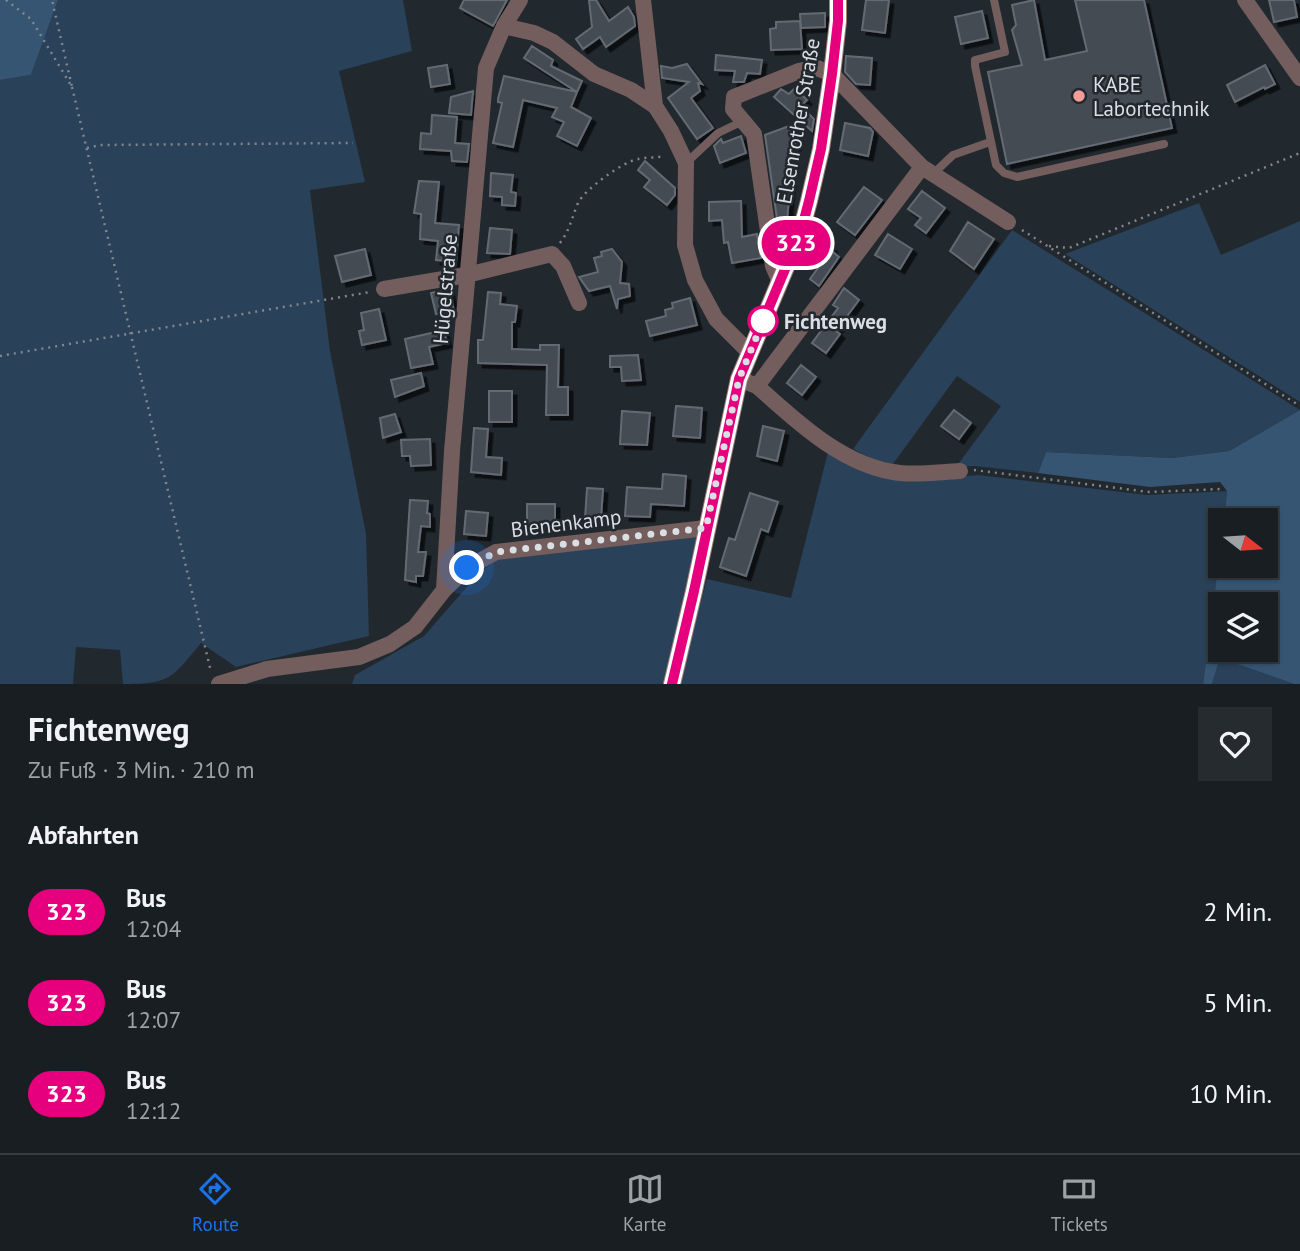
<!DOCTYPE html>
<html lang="de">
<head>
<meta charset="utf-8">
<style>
  :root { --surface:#191e22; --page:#262b2f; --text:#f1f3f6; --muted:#9fa2a5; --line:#373c40; --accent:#1a73e8 }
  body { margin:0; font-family:"PT Sans",sans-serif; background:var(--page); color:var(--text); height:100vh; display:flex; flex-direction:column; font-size:26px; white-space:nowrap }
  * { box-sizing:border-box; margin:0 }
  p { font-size:23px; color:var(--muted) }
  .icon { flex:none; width:38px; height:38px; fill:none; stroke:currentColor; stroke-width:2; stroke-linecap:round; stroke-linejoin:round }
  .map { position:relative; height:684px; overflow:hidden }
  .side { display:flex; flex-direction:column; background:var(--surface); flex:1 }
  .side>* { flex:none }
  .badge { padding:0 14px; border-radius:23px; font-size:24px; line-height:46px }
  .needle { width:46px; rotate:107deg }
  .tools { position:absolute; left:1208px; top:508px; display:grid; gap:14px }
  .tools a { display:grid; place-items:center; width:70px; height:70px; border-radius:0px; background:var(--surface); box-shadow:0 2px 5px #0004,0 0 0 2px var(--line); font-size:35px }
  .you { position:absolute; width:35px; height:35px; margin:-18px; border:5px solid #fff; border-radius:50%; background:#1a73e8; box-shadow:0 0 0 10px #1a73e833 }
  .map>.badge { position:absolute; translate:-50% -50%; box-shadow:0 0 0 4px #fff }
  h2 { padding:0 28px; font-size:26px; line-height:63px }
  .round { display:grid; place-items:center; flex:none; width:74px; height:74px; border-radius:0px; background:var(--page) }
  .summary { display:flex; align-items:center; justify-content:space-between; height:119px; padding:0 28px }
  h1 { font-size:33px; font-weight:800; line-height:52px }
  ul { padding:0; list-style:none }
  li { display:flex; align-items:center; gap:21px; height:91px; padding:0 28px }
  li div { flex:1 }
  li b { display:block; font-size:26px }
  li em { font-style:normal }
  li .badge { min-width:77px; font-weight:700; text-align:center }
  .dock { display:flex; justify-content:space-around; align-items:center; height:98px; border-top:2px solid var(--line); background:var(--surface); font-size:19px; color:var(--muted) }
  .dock a { display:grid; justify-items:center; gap:4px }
  .dock .current { color:var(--accent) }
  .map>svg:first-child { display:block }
  .green { fill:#294159 }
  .forest { fill:#355573; fill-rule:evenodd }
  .building { fill:#444b53; stroke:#646b73; stroke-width:2; filter:url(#shadow) }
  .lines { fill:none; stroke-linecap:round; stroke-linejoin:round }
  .path { stroke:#81878c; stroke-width:2.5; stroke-dasharray:2 5; stroke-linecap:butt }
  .lane { stroke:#735e5d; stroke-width:8 }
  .street { stroke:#735e5d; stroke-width:16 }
  .secondary { stroke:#9f7d7b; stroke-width:18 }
  .line-casing { stroke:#fff; stroke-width:16 }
  .line { stroke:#e6007e; stroke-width:10 }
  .walk { stroke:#dadfe3; stroke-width:7; stroke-dasharray:0 12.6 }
  .poi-dot { fill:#f59b99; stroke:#21282e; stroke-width:2.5 }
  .stop-dot { fill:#fff; stroke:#e6007e; stroke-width:3.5 }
  .labels { text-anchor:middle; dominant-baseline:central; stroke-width:5; stroke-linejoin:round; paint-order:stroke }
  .poi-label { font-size:21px; fill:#dadfe3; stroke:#21282e; text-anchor:start }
  .street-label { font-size:21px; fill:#dadfe3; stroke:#21282e }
  .stop-label { font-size:21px; font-weight:bold; fill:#dadfe3; stroke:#21282e; text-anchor:start }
</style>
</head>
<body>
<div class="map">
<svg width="1300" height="684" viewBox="0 0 1300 684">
  <defs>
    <filter id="shadow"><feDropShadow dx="4.5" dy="4.5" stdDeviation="0" flood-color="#0009"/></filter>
  </defs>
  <rect width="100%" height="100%" fill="#21282e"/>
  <path class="green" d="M58,0h345l9,51 -73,20 26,111 -55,8 20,161 36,183 3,102 -133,31 -35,-24c-29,35 -30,41 -78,41l-3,-34 -44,-3 -3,37h-73v-604l31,-5z
    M1199,203l22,52 79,-34v181l-235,-148z
    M1012,230l288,180 -71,41 -57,7 -126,-6 -8,21 -64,-7 -18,1 45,-61 -44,-30 -64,88 -18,-4 -22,-11z
    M828,452l86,28 64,-5 169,20 80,-4 -3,29h-4v31l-17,133h-524l28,-105 84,19z
    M704,531l-38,153h-314l3,-9 69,-39 56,-64 19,-14z
    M1220,658l74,26h-82z"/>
  <path class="forest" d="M0,0h58l-27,75 -31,5z
    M1300,410v274h-6l-74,-26 -8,26h-9l17,-133v14h45v-45h-41l3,-29 -7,-9 -70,5 -112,-14 8,-21 126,6 57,-7zM1220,604h45v45h-45z"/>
  <path class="building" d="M464,0h43l-14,26 -33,-18z
    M589,0h7l13,21 19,-14 6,10 1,9 -29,21 -6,-10 -17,12 -7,-10 16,-12z
    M866,0h23l-4,33 -23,-3z
    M1034,0l11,60 42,-9 -12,-51h69l28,128 -165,36 -19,-92 34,-7 -10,-35 4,-5 -4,-20z
    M1269,0h25l3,17 -23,5z
    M982,11l6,27 -27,6 -6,-27z
    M825,13v14l-24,1 -1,-14z
    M800,21l2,28 -31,1 -1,-21 6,-1v-6z
    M532,46l21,14 -2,6 31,15 -5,11 -53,-34z
    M716,55l46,5 -2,14 -13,-1 -3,9h-11l2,-11 -20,-1z
    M846,56l26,2 -2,27 -14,-1 -11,-12z
    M687,64l15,20 -4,-1 2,8 -9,7 22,30 -16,11 -29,-41 21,-16 -27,-4 -1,-12 11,2z
    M447,65l3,19 -19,3 -3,-19z
    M1265,65l10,19 -10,5 -1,-2 -29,15 -8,-17z
    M504,76l73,16 -6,15 20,11 -14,28 -20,-10 7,-14 -12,-5 5,-9 -34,-8 -10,47 -20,-4 9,-40 -4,-1v-3z
    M795,88l12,12 -6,6 13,13 -2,12 -38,-34 7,-8 8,5z
    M473,91l-2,24 -22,-2 2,-16z
    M432,115l25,2 -2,26 14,1 -2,18 -15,-1 -1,-10 -31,-2 1,-16 10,1z
    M845,123l25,5 3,4 -5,24 -28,-6z
    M789,126l7,20 -7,3 -3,29 5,1 -4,41 -10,-1 -12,-84z
    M741,136l5,17 -26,10 -6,-17 7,-7 2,4z
    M645,161l30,27v7l-8,10 -23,-18 6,-7 -12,-10z
    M491,173l22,2 -2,17 5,1 -1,13 -13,-1v-8l-12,-1z
    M419,181l20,1 -4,41 24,2 -3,37 -20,-2 2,-19 -18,-2 1,-25 -7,-1z
    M864,187l18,13 -27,35 -18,-13z
    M922,191l23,17 -19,25 -11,-8 6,-7 -13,-9z
    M741,201l1,36 15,-3 4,24 -29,5 -4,-21 -4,1 -2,-23 -13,1v-19z
    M968,222l26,17 -20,30 -24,-18z
    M490,228l22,2 -2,24 -23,-1z
    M888,234l24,15 -12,20 -25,-14z
    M821,243l6,5 5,-1 1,5 6,5 -20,29 -9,-7 8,-11 -10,-8 5,-7v-5h4z
    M365,249l6,26 -29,7 -7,-26z
    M612,249l10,13 -2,21 9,1 1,12 -12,3 -1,10 -7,-23 -21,5 -10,-14 19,-5 -4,-14 8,-2 -1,-4z
    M844,288l15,12 -23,31 4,3 -14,19 -14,-10 26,-35 -5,-3z
    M449,289l5,22 -18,3 -5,-21z
    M488,292l13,1 -1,11 17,2 -2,16h-3v27l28,1v-5h19l-1,42h10v28h-22l1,-50 -69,-2v-23h5z
    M690,298l7,27 -47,11 -4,-15 20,-5 -1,-6 8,-2 -1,-5z
    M379,309l7,31 -24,5 -3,-14 5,-1 -3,-17z
    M444,330l3,13 -18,4 4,17 -22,4 -6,-29z
    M638,355l3,25 -19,1 -1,-14h-11v-11z
    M801,365l15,12 -14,18 -15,-12z
    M421,373l3,13 -29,11 -4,-17z
    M489,391h23v31h-23z
    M676,406l26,2 -2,30 -27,-2z
    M954,410l17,13 -12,16 -18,-13z
    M622,411l28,2 -3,32 -27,-1z
    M395,414l6,18 -18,6 -3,-20z
    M763,426l21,5 -7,30 -20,-5z
    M474,428l14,1 -2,28 16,1 -1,17 -30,-3z
    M430,439l1,26 -20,1 -1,-10h-8l-1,-16z
    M663,474l23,2 -2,30 -33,-2 -1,13 -25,-1 2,-29 35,2z
    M587,488l16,1 -2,30h-16z
    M750,493l28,9 -10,30 -7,-3 -15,47 -26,-9 9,-29 6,2z
    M410,500l18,1 -1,12 3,1v13l-9,-1 -3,26h8l-3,24h-7v6l-11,-2z
    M527,504h28v22h-28z
    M466,511l22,2 -2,23 -22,-2z"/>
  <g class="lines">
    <path class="path" d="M6,0l25,19 41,68 -20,-87
      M72,87l139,585
      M87,148l13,-3 253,-2
      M1022,230l278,176
      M560,243c10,-13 12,-26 18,-40 6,-13 46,-42 60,-44 9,-2 18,-1 27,-3
      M1049,246l20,2 231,-95
      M0,356l370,-64
      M974,470l175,22 72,-3"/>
    <path class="lane" d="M994,0l11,52 -30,8v6l21,99 8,8 13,4 147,-33
      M686,163l32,-30 23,-11
      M933,174l20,-19 37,-13"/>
    <path class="street" d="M643,0l12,106
      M1245,0l55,78
      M504,26l30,7 19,9 41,32 37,16 24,16 16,25 15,32 -1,82 10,35 21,39 33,33
      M780,282l-7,-16 -19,-132 -21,-25 1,-12 65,-26 18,-3 15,6 90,93 86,55
      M384,289l83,-14 85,-21 11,12 16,37
      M739,379l18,7 165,-219
      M757,386c40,36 87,81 143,87 19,2 40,-1 60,-2
      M444,590l8,-139 34,-383 18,-42 16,-26
      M219,684l48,-15 92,-12 31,-13 25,-17 29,-37 23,-22 29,-16 210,-24"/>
    <path class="secondary" d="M672,684l22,-93 45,-212 62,-148 8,-30 12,-52 11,-75 6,-53v-21"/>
  </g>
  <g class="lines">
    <g class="line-casing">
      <path id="line" d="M672,684l22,-93 45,-212 62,-148 8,-30 12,-52 11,-75 6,-53v-21"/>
    </g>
    <use href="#line" class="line"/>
    <path class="walk" d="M467,568l29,-16 210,-24 33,-149 24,-58"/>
  </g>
  <circle class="poi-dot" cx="1079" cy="96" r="7"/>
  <circle class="stop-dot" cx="763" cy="321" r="14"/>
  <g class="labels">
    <g class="poi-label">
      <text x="1093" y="84">KABE<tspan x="1093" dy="24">Labortechnik</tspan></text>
    </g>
    <g class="street-label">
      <text transform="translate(798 121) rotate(-80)">Elsenrother Straße</text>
      <text transform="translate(445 289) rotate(-85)">Hügelstraße</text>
      <text transform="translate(566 523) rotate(-7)">Bienenkamp</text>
    </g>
    <g class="stop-label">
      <text x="784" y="321">Fichtenweg</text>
    </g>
  </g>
</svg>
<div class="tools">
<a><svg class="needle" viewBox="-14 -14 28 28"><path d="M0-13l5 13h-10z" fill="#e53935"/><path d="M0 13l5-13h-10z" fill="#9fa2a5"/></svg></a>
<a><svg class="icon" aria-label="layers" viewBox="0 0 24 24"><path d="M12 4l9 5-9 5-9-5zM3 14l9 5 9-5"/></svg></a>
</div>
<div class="you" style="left:467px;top:568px"></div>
<b class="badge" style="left:796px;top:243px;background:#e6007e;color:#fff">323</b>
</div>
<section class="side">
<div class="summary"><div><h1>Fichtenweg</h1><p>Zu Fuß · 3 Min. · 210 m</p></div><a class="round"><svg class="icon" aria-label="heart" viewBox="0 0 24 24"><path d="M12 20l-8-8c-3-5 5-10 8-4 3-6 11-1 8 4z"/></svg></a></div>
<h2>Abfahrten</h2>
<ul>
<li><span class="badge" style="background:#e6007e;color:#fff">323</span><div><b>Bus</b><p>12:04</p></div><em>2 Min.</em></li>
<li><span class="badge" style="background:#e6007e;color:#fff">323</span><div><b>Bus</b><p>12:07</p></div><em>5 Min.</em></li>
<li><span class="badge" style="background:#e6007e;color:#fff">323</span><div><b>Bus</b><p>12:12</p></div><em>10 Min.</em></li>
</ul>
</section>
<nav class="dock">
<a class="current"><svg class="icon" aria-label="directions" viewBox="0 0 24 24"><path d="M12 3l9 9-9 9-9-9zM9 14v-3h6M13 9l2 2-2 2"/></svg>Route</a>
<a><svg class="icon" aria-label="map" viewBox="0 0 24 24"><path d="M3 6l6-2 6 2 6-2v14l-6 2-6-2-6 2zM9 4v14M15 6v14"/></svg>Karte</a>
<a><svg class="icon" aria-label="tickets" viewBox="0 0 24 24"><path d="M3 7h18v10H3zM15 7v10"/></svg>Tickets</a>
</nav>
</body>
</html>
